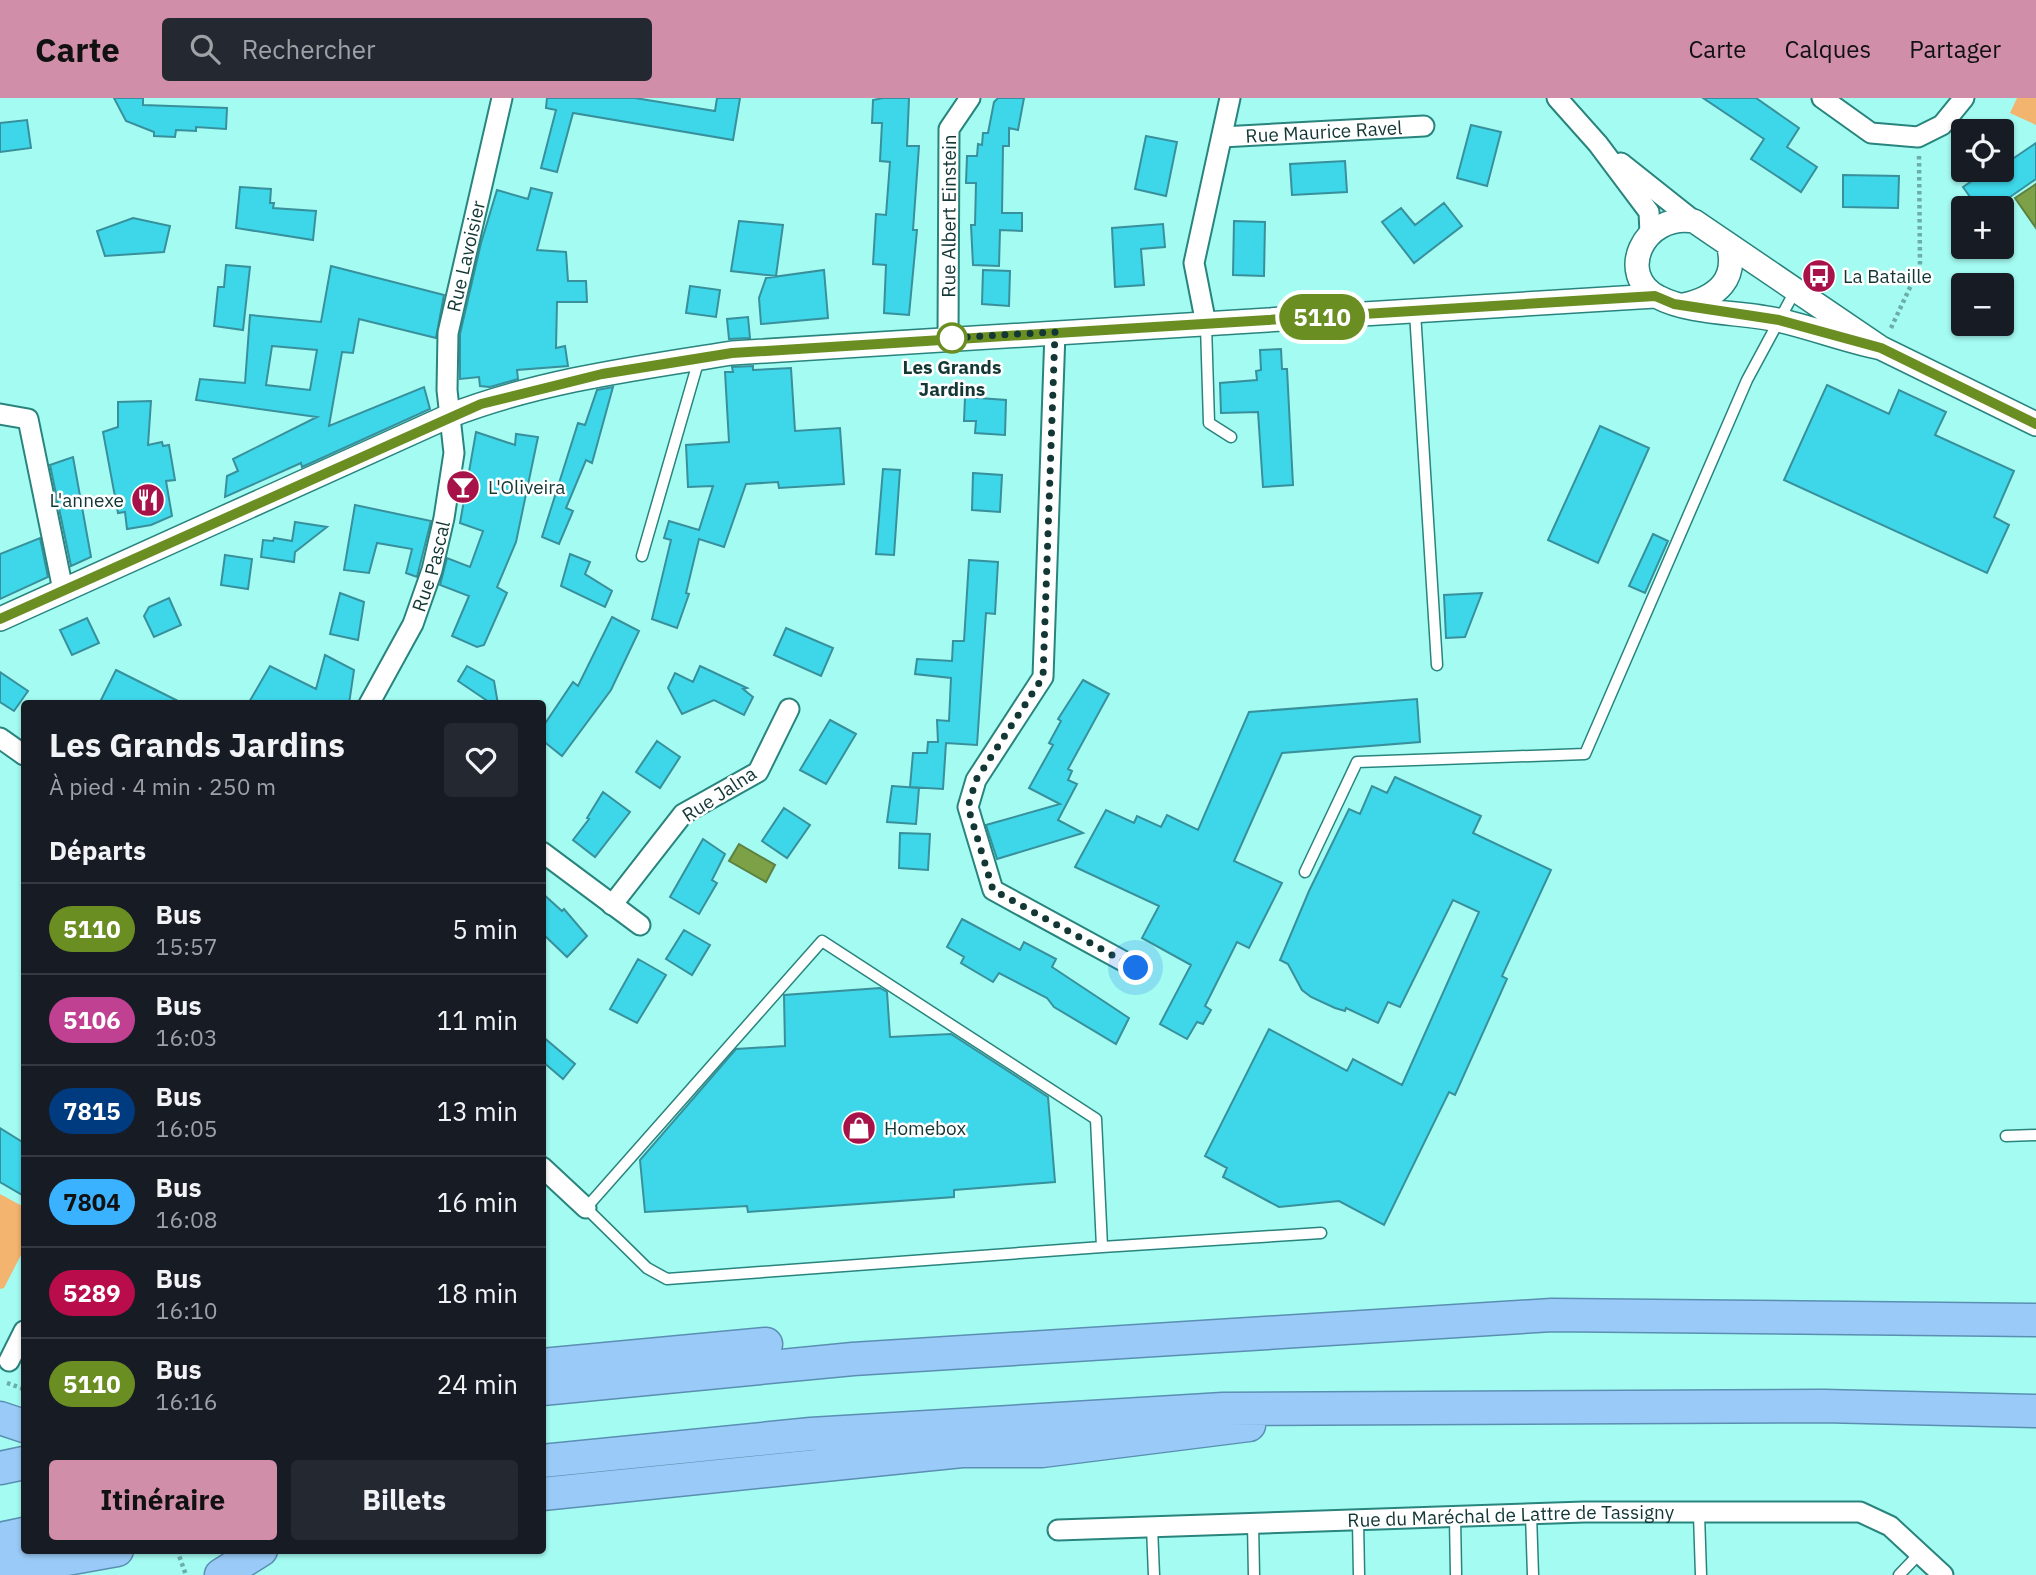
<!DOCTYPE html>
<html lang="fr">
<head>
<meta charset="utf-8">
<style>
  :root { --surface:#171b24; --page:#242831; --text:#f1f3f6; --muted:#9ea1a6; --line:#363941; --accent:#d08ea8 }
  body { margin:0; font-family:"IBM Plex Sans",sans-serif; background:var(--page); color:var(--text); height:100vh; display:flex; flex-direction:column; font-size:26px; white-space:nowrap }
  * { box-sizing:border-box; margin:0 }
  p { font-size:23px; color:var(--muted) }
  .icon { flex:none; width:38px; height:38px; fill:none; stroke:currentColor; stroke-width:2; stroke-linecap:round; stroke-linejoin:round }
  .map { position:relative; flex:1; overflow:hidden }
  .sheet { position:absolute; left:21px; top:602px; width:525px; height:854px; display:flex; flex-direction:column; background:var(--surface); border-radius:7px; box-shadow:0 2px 5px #0004 }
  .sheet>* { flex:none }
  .badge { padding:0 14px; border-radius:23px; font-size:24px; line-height:46px }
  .tools { position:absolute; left:1951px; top:21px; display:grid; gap:14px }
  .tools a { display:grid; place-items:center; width:63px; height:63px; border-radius:7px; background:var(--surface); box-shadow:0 2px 5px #0004; font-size:35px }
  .you { position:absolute; width:35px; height:35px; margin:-18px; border:5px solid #fff; border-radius:50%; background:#1a73e8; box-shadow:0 0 0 10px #1a73e833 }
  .map>.badge { position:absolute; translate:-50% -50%; box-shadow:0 0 0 4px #fff }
  h2 { padding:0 28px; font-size:26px; line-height:63px }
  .round { display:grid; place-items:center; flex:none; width:74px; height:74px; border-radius:7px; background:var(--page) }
  .head { display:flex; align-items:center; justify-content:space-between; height:119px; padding:0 28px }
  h1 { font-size:33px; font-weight:700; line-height:52px }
  .cta { display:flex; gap:14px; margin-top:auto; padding:14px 28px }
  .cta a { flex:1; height:80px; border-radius:7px; background:var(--accent); color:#111; font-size:28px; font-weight:700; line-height:80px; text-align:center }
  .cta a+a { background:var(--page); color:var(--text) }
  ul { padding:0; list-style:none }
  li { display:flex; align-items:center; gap:21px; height:91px; padding:0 28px; border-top:2px solid var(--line) }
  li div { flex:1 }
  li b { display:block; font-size:26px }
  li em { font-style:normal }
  li .badge { min-width:77px; font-weight:700; text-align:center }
  header { display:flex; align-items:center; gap:42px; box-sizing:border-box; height:98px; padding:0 35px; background:var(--accent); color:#111 }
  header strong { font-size:33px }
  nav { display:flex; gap:38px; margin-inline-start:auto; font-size:24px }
  .search { width:490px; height:63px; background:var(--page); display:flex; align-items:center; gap:18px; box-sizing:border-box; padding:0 24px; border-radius:7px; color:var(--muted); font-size:26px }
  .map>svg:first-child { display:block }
  .green { fill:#f3b46f }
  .water { fill:#7da147; stroke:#5d8141; stroke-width:2 }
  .building { fill:#3ed7ea; stroke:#37909b; stroke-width:2; fill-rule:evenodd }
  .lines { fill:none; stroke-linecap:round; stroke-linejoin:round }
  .service-casing { stroke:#29847d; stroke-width:13 }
  .minor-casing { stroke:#29847d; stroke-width:23 }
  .tertiary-casing { stroke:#29847d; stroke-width:26 }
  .trunk-casing { stroke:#5a8fb2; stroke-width:35 }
  .path { stroke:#6baea7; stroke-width:4.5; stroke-dasharray:3.5 3.5; stroke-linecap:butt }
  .service { stroke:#fff; stroke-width:10 }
  .minor { stroke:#fff; stroke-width:19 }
  .tertiary { stroke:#fff; stroke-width:23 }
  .trunk { stroke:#9acbf8; stroke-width:32 }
  .line-casing { stroke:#fff; stroke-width:16 }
  .line { stroke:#6b8e23; stroke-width:10 }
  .walk { stroke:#123734; stroke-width:7; stroke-dasharray:0 12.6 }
  .stop-dot { fill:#fff; stroke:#6b8e23; stroke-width:3.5 }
  .labels { text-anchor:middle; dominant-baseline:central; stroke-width:5; stroke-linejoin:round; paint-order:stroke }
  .street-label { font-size:19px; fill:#123734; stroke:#fff }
  .poi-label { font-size:19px; fill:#123734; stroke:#fff; text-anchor:start }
  .stop-label { font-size:19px; font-weight:bold; fill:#123734; stroke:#fff }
</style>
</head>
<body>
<header>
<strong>Carte</strong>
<div class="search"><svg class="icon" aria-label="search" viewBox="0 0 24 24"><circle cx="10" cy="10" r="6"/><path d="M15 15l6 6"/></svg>Rechercher</div>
<nav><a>Carte</a><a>Calques</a><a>Partager</a></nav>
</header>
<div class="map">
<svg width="2036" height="1477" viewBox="0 0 2036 1477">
  <rect width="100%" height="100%" fill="#a4fbf2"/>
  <path class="green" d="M2017,0h19v27l-26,-12z
    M0,1096l24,13v42l-20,39 -4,1z"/>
  <path class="water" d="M2036,86v44l-21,-30z
    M739,746l36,21 -9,17 -37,-21z"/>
  <path class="building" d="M114,0h29v7l84,3 -1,21 -30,-2v4l-20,-1 -1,7 -21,-1v-4l-28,-11z
    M547,0h88l80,13 2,-13h23l-7,42 -160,-27 -16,59 -16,-4 15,-58 -10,-2z
    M883,0h26l-2,48h12l-6,84h4l-8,85 -25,-2 2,-48 -13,-1 3,-50 10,1 4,-53 -10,-1 2,-38h-10l1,-23z
    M998,0h26l-6,32 -9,-2v18h-6l-1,67h20v18l-22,-1 -1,36 -26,-1 -2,-40h4l1,-42h-10l1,-27h10l1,-12 4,1 1,-12h5l6,-31z
    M1703,0h53l43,30 -12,19 30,20 -16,25 -50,-33 13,-20z
    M27,22l4,28 -31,4v-29z
    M1471,27l30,7 -14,54 -30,-8z
    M1146,38l31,6 -11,54 -31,-7z
    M2036,45v36l-42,29h-16l-15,-21 19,-13 3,4 17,-8v-4z
    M1345,63l2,31 -55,3 -2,-31z
    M1843,77l56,1 -1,32 -55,-1z
    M240,89l31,2 -1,14h4l-1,5 43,3 -3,29 -77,-12z
    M531,90l21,5 -15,57 29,2 2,29h18l1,21h-30l-1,46 9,-2 3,20 -51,4 1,9 -28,8 -10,-1 -1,-9 -19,2v-45l21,-91 16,-53 31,9z
    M1444,105l18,23 -48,37 -32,-41 19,-14 14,17z
    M133,120l37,8 -6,26 -59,4 -8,-25z
    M739,123l44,4 -7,51 -45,-5z
    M1234,123l31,1 -1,54 -31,-1z
    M1163,126l2,23 -24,2 3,36 -29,2 -3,-59z
    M226,167l24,2 -7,63 -29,-4 4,-39h6z
    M331,168l113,29 -8,43 -77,-19 -6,34 -11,-1 -13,74 95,-39 6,22 -128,58 -1,-4 -76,34 2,-21 11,-5 -5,-12 84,-42 -121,-17 4,-21 45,4 5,-68 71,7zM272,248l45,4 -7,40 -44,-5z
    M824,172l4,48 -67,6 -2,-26 7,-20z
    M983,172l27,1 -1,35 -27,-2z
    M690,188l30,4 -4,27 -30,-4z
    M748,219l2,21 -21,1 -2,-20z
    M1281,251l1,20h5l6,116 -30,2 -5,-75 -37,1 -1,-30 37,-3 -1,-9 5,-1 -1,-20z
    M753,268v4l38,-2 4,63 45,-3 4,56 -65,4 -1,-6 -32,2 -22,63 -25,-8 -13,54 3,1 -12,34 -25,-9 19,-79 -7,-2 5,-17 30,9 14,-44 -25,1 -2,-42 43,-3 -4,-70h8l-1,-5z
    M1827,287l62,29 10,-24 47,22 -11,23 79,36 -20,46 15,8 -22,48 -203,-93z
    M613,289l-21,76 -6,-3 -20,48 7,3 -14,33 -17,-7 36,-114 7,2 12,-35z
    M965,299l41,3 -1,35 -30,-2 1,-12h-12z
    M151,303l-3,44 14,-3 1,4 6,-1 6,35 -9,1 6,35 -21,9 -24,4 -2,-17 -7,1 -15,-81 15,-5v-25z
    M1600,328l49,22 -51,115 -50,-23z
    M476,334l39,13 1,-11 22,3 -22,105 -19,45 10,6 -23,52 -7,2 -25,-11 17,-40 -29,-11 7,-27 23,9 13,-36 -23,-8z
    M73,359l18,100 -20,9 -21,-101z
    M883,371l17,1 -6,85 -18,-1z
    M973,375l29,2 -2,37 -28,-2z
    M355,407l76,16 -14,56 -11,-4 6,-24 -35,-6 -8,30 -25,-3z
    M295,424l32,5 -32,25 -1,10 -33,-5 2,-17 10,1 1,-3 18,3z
    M1653,436l15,7 -23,52 -16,-7z
    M40,440l8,39 -48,22v-45z
    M570,456l20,8 -5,12 27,17 -7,16 -44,-21z
    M225,457l27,4 -4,30 -27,-4z
    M969,462l29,2 -3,52 -9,-1 -9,132 -31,-2 -3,46 -33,-2 3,-34h14l1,-11h10l-1,-22 12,1 2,-43 -36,-4 2,-15 35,2 1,-20h11z
    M340,495l24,9 -6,38 -28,-6z
    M1482,495l-17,44 -19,1 -2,-43z
    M169,500l12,27 -27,12 -10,-21 5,-9z
    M612,519l27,14 -28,59 -49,66 -20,-16v-12l31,-46 5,4z
    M87,520l12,25 -27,12 -12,-25z
    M786,530l47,20 -12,28 -47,-21z
    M325,557l29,15 -5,34h-101l22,-38 46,23z
    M467,568l27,15 4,23h-6l-34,-23z
    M700,568l47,22 -4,1 10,8 -9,18 -30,-15 -32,14 -14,-26 7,-15 18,9z
    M116,572l68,34h-85z
    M0,574l28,19 -14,20 -14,-9z
    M1083,582l26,14 -41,75 4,2 -4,9 9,4 -19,36 25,13 -86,26 -11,-34 74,-21 -31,-16 24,-43 -4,-2 12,-22 -3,-2z
    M1417,601l3,43 -138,11 -48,108 48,22 -33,65 -12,-6 -32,64 6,4 -8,14 -6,-2 -10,17 -27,-15 31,-59 -49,-27 17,-32 -84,-39 31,-57 28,13 3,-7 24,11 6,-12 31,15 51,-118z
    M830,622l26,14 -30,50 -26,-14z
    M657,643l23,16 -20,31 -24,-16z
    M1395,679l86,39 -8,17 78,37 -49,106 5,3 -52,116 -6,-3 -65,133 -45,-24 -60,6 -56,-30 4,-9 -22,-12 64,-127 78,42 6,-12 49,26 77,-173 -26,-12 -53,107 -12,-5 -10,21 -32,-15 -1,3 -10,-3 -24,-11 -9,-7 -14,-26 -8,-4 29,-69 40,-82 11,5 12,-28 15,7z
    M892,688l27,2 -3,36 -29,-2z
    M603,694l27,20 -35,45 -22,-17 16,-21 -2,-1z
    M784,710l26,17 -23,33 -25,-17z
    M900,735l30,1 -2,36 -29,-2z
    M703,741l22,15 -13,26 5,3 -18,31 -29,-17z
    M542,795l20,18 2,-2 23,27 -20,21 -25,-24z
    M962,821l58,31 4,-8 32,17 -4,8 77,51 -13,26 -62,-37 -7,-9 -48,-25 -6,9 -32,-19 3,-6 -17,-10z
    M684,832l26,15 -18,30 -26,-16z
    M638,861l28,16 -29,48 -27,-14z
    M880,890l7,4 3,45 61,-3 97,63 7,85 -101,8v7l-206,15 -1,-6 -102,6 -5,-52 96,-111 49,-3 -1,-51z
    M542,938l33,28 -12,15 -21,-18z
    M0,1030l24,15v53l-24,-14z"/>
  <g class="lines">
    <g class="service-casing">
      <path id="service" d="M1415,214l22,353
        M1206,227l3,98 22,14
        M642,458l57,-197
        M1305,774l52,-110 228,-8 162,-374 49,-91
        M822,843l274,178 6,128 -435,32 -20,-11 -61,-60z
        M2006,1038l30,-1
        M1102,1149l219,-14
        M1531,1416l2,61
        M1699,1416l2,61
        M1455,1419l1,57
        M1358,1422l1,55
        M1253,1425l1,52
        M1152,1429l2,48
        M1899,1477l21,-22"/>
    </g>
    <g class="minor-casing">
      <g id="minor">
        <path d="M1557,0l41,46 51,68 1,21"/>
        <path d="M1822,0l49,35 47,4 24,-12 22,-27"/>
        <path id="s1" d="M1222,39l202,-11"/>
        <path d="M1621,65l73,58"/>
        <path d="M1206,226l-12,-61 36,-165"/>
        <path d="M1055,234l-12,345 -67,103 -8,27 25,83 143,78"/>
        <path id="s2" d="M948,240l1,-209 21,-31"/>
        <path d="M0,316l28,5 35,171"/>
        <path id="s3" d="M369,606l44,-80 19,-54 12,-52 10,-65 -7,-63 1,-57 54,-235"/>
        <path d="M0,640l24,17"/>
        <path d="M542,754l98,73"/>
        <path d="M612,807l71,-91 75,-42 31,-63"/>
        <path d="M542,1069l44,41"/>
        <path d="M9,1263l15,-30"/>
        <path id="s4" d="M1058,1432l526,-18h276l30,14 53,49"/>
      </g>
    </g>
    <g class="tertiary-casing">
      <path id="tertiary" d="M1684,207c34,-8 54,-26 44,-61
        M1881,250c-35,-7 -68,-20 -103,-28 -36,-8 -88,-6 -120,-23 -42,-21 -16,-84 36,-76l187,127 155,76
        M0,521l449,-203c90,-35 188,-48 283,-63l923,-57"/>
    </g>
    <g class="trunk-casing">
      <path id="trunk" d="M542,1267l224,-21
        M542,1291l311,-30 699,-44 484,5
        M0,1320l24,8
        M542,1363l269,-27 412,-25 600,-3 213,5
        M0,1370l24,-5
        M542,1396l420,-43h80l207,-26
        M0,1441l24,-5
        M0,1473l117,-21
        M221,1477l40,-25"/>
    </g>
    <path class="path" d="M1891,230l29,-62 -1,-111
      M7,1285l17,6
      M177,1452l9,25"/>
    <use href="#service" class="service"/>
    <use href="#minor" class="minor"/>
    <use href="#tertiary" class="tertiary"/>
    <use href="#trunk" class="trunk"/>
  </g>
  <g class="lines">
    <g class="line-casing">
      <path id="line" d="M0,521l481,-215 121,-30 130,-21 923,-57 19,8 105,16 102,28 155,76"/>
    </g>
    <use href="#line" class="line"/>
    <path class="walk" d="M952,240h-5l108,-6 -12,345 -67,103 -8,27 25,83 143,78"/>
  </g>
  <defs>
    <g id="bus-disc" transform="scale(1.75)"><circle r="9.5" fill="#a71249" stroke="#fff"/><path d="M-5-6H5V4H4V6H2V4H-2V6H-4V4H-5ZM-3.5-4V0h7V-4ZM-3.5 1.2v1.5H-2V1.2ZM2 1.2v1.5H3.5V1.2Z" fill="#fff"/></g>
    <g id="bar-disc" transform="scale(1.75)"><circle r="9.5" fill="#a71249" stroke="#fff"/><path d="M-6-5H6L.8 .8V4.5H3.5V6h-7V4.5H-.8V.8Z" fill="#fff"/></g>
    <g id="restaurant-disc" transform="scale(1.75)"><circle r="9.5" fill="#a71249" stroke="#fff"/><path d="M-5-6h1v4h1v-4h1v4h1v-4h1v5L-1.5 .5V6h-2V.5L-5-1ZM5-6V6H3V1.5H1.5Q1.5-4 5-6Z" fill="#fff"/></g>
    <g id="shop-disc" transform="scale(1.75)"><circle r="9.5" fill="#a71249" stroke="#fff"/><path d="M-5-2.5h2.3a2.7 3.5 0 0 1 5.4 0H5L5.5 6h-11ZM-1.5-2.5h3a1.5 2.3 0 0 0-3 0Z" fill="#fff"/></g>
  </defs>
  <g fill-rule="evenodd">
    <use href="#bus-disc" x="1819" y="178"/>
    <use href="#bar-disc" x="463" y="389"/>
    <use href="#restaurant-disc" x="148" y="402"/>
    <use href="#shop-disc" x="859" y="1030"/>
  </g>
  <circle class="stop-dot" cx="952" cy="240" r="14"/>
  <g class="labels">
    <g class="street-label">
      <text stroke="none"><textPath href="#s1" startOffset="102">Rue Maurice Ravel</textPath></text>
      <text stroke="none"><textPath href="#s2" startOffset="122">Rue Albert Einstein</textPath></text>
      <text stroke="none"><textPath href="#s3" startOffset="467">Rue Lavoisier</textPath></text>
      <text stroke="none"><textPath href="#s3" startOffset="152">Rue Pascal</textPath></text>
      <text transform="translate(719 696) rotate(-33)">Rue Jalna</text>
      <text stroke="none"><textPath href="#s4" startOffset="453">Rue du Maréchal de Lattre de Tassigny</textPath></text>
    </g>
    <g class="poi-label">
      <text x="1843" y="178">La Bataille</text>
      <text x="488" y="389">L'Oliveira</text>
      <text x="124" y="402" text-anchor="end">L'annexe</text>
      <text x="884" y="1030">Homebox</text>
    </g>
    <g class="stop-label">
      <text x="952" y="269">Les Grands<tspan x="952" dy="22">Jardins</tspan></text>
    </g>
  </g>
</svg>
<div class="tools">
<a><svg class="icon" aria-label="locate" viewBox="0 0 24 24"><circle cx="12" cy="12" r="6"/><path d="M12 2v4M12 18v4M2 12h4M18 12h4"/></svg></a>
<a>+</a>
<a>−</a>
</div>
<div class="you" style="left:1136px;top:870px"></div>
<b class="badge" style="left:1322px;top:219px;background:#6b8e23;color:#fff">5110</b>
<section class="sheet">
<div class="head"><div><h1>Les Grands Jardins</h1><p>À pied · 4 min · 250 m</p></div><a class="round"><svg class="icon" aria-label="heart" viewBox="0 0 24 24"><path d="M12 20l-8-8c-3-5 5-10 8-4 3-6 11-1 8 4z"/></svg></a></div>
<h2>Départs</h2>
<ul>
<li><span class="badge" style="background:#6b8e23;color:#fff">5110</span><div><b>Bus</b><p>15:57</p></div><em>5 min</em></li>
<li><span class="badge" style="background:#c04191;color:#fff">5106</span><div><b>Bus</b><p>16:03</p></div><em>11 min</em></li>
<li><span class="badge" style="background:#003b80;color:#fff">7815</span><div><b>Bus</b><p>16:05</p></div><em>13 min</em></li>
<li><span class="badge" style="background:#3bb2ff;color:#111">7804</span><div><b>Bus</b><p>16:08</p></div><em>16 min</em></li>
<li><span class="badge" style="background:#b80c4b;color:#fff">5289</span><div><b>Bus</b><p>16:10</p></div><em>18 min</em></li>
<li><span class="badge" style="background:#6b8e23;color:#fff">5110</span><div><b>Bus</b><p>16:16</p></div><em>24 min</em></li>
</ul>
<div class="cta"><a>Itinéraire</a><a>Billets</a></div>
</section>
</div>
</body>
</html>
